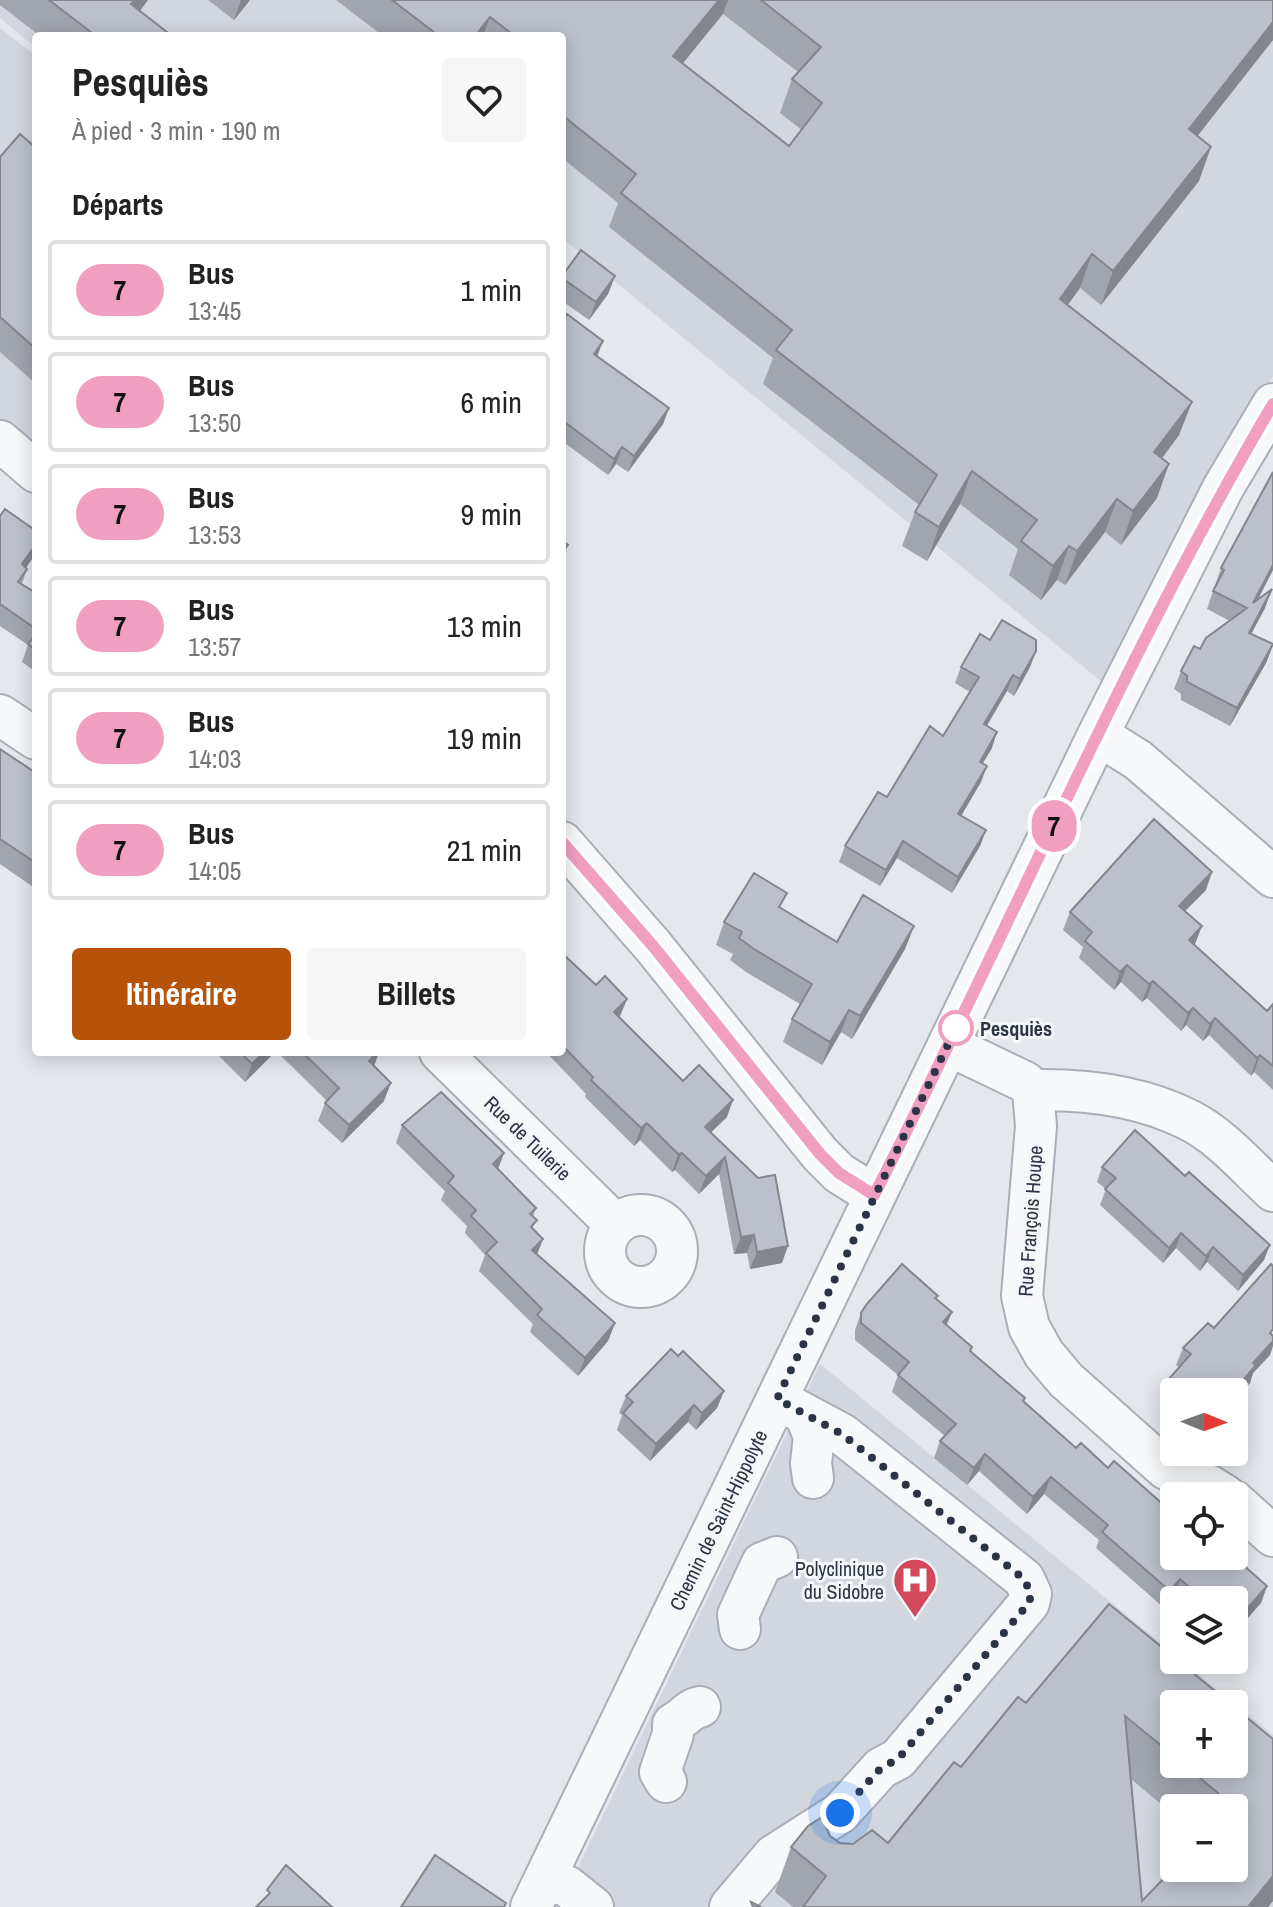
<!DOCTYPE html>
<html lang="fr">
<head>
<meta charset="utf-8">
<style>
  :root { --surface:#fff; --page:#f6f6f6; --text:#222; --muted:#767676; --line:#e0e0e0; --accent:#b45309 }
  body { margin:0; font-family:"Archivo Narrow",sans-serif; background:var(--page); color:var(--text); height:100vh; display:flex; flex-direction:column; font-size:30px; white-space:nowrap }
  * { box-sizing:border-box; margin:0 }
  p { font-size:26px; color:var(--muted) }
  .icon { flex:none; width:44px; height:44px; fill:none; stroke:currentColor; stroke-width:2; stroke-linecap:round; stroke-linejoin:round }
  .map { position:relative; flex:1; overflow:hidden }
  .drawer { position:absolute; left:32px; top:32px; width:534px; height:1024px; display:flex; flex-direction:column; background:var(--surface); border-radius:8px; box-shadow:0 4px 20px #0003 }
  .drawer>* { flex:none }
  .badge { padding:0 16px; border-radius:26px; font-size:28px; line-height:52px }
  .needle { width:52px; rotate:91deg }
  .fabs { position:absolute; left:1160px; top:1378px; display:grid; gap:16px }
  .fabs a { display:grid; place-items:center; width:88px; height:88px; border-radius:8px; background:var(--surface); box-shadow:0 4px 20px #0003; font-size:40px }
  .you { position:absolute; width:40px; height:40px; margin:-20px; border:6px solid #fff; border-radius:50%; background:#1a73e8; box-shadow:0 0 0 12px #1a73e833 }
  .map>.badge { position:absolute; translate:-50% -50%; box-shadow:0 0 0 4px #fff }
  h2 { padding:0 40px; font-size:30px; line-height:72px }
  .round { display:grid; place-items:center; flex:none; width:84px; height:84px; border-radius:8px; background:var(--page) }
  .headline { display:flex; align-items:center; justify-content:space-between; height:136px; padding:0 40px }
  h1 { font-size:38px; font-weight:700; line-height:60px }
  .button { display:flex; gap:16px; margin-top:auto; padding:16px 40px }
  .button a { flex:1; height:92px; border-radius:8px; background:var(--accent); color:#fff; font-size:32px; font-weight:700; line-height:92px; text-align:center }
  .button a+a { background:var(--page); color:var(--text) }
  ul { padding:0; list-style:none }
  li { display:flex; align-items:center; gap:24px; height:100px; margin:0 16px 12px; padding:0 24px; border:4px solid var(--line); border-radius:8px }
  li div { flex:1 }
  li b { display:block; font-size:30px }
  li em { font-style:normal }
  li .badge { min-width:88px; font-weight:700; text-align:center }
  .map>svg:first-child { display:block }
  .built { fill:#d2d6de; fill-rule:evenodd }
  .lines { fill:none; stroke-linecap:round; stroke-linejoin:round }
  .minor-casing { stroke:#a9aeb7; stroke-width:44 }
  .minor { stroke:#f7f8fa; stroke-width:40 }
  .wall { fill:#a1a5ae; fill-rule:evenodd }
  .shaded-wall { fill:#83868d }
  .building { fill:#bbc0ca; stroke:#83868d; stroke-width:2 }
  .line-casing { stroke:#fff; stroke-width:18 }
  .line { stroke:#f19fc1; stroke-width:12 }
  .walk { stroke:#2b3445; stroke-width:8; stroke-dasharray:0 14.4 }
  .stop-dot { fill:#fff; stroke:#f19fc1; stroke-width:4 }
  .labels { text-anchor:middle; dominant-baseline:central; stroke-width:6; stroke-linejoin:round; paint-order:stroke }
  .stop-label { font-size:20px; font-weight:bold; fill:#2b3445; stroke:#f4f6f9; text-anchor:start }
  .street-label { font-size:20px; fill:#2b3445; stroke:#f4f6f9 }
  .poi-label { font-size:20px; fill:#2b3445; stroke:#f4f6f9; text-anchor:end }
</style>
</head>
<body>
<div class="map">
<svg width="1273" height="1907" viewBox="0 0 1273 1907">
  <rect width="100%" height="100%" fill="#e4e7ec"/>
  <path class="built" d="M0,0h1273v376l-170,307 -541,-445v-202h-526v12l-36,-30z
    M0,28l36,28v415l-36,-31z
    M820,1364l354,290v6h7l92,75v172h-714zM1174,1704h60v60h-60zM1174,1808h60v60h-60z"/>
  <g class="lines">
    <g class="minor-casing">
      <path id="minor" d="M0,441l36,31
        M0,715l36,24
        M1098,735l40,25 135,117
        M562,842l91,104 167,208 19,19 35,22
        M948,1045l77,37 8,8c52,-1 109,6 156,30 32,16 58,47 84,71
        M440,1052l176,173
        M1033,1090l3,36 -14,170 7,31 15,27 22,26 100,89 44,17 16,10
        M605 1251a36 36 0 1 1 72 0a36 36 0 1 1-72 0Z
        M806,1417l8,19 -3,27 2,15
        M1234,1501l39,35
        M740,1629l-2,-14 24,-52 15,-6
        M666,1782l-6,-10 13,-38v-10c10,-5 16,-15 27,-17
        M546,1876l22,11 25,20
        M531,1907l567,-1172 125,-247 50,-84
        M730,1907l44,-52 66,-42 41,-45 17,-9 131,-156 2,-9 -7,-15 -182,-145 -65,-35"/>
    </g>
    <use href="#minor" class="minor"/>
  </g>
  <path class="wall" d="M0,0h148l-8,11 32,25h-132l-40,-31z
    M208,0h42l-16,20z
    M336,0h937v40l-76,96 2,45 -98,124 -21,-17 -12,17 124,97 -13,33 -17,23 -5,40 -36,47 -16,-13 -40,53 -8,-5 -16,20 -32,-25 9,-26 -58,-45 -33,57 -25,-15 13,-34 4,-7 -156,-121 10,-26 -164,-131 9,-24 -56,-45v-122h-179zM723,14l75,58 -6,7 -12,34 22,17 -13,16 -106,-83z
    M36,148v236l-36,-32v-195z
    M562,276h53l-7,18 -19,26 -27,-19z
    M562,321l35,35 72,52 -6,16 -35,48 -12,-8 -8,11 -46,-34z
    M0,516l36,37 -10,15 1,1 -5,15 14,9v79l-14,-10 6,-17 -28,-19z
    M1221,568l44,40 -14,26 22,11 -7,18 -36,63 -49,-26v-6l-7,-5 7,-18 19,-22 30,-28 -23,-12z
    M990,640l46,11 -6,16 -16,29 -7,-5 -20,35 5,22 -10,16 -1,18 -20,33 25,15 -6,16 -28,47 -55,-35 -17,28 -41,-24 6,-16 42,-49 56,-61 27,-44 -15,-9 6,-16z
    M0,749l36,24v116l-36,-25z
    M1206,890l-21,21 17,15 -8,19 73,66 6,-7v86l-19,-18 -3,4 -42,-41 -6,6 -17,-16 -5,6 -34,-33 -5,4 -21,-20 -7,8 -35,-32 4,-11 -20,-17 7,-18z
    M782,908l55,34 77,-16 -9,23 -53,90 -11,-7 -19,33 -39,-23 9,-23 8,-15 -54,-32 -16,-12 3,-6 -17,-9 8,-23z
    M562,953l34,32 31,14 -8,19 64,63 44,36 -16,15 71,131 -32,6 -3,-16 -13,1 -15,-80 -20,20 -24,-24 -3,2 -32,-32 -6,6 -49,-49 1,-3 -40,-42h16z
    M215,1052h60l-30,30z
    M277,1052h102l-5,14 10,35 -42,42 -24,-22 7,-18 2,-2z
    M402,1125l102,28 -6,16 38,39 -3,9v13l10,9 -6,15 78,69 -7,18 -30,35 -48,-44 3,-8 -54,-53 6,-16 -20,-22 2,-7 -26,-26 4,-9 -49,-48z
    M1102,1167l162,93 -26,31 -31,-29 -7,9 -24,-23 -13,15 -63,-58 6,-16 -9,-7z
    M936,1299l11,26 24,26 54,47 -1,4 150,154 93,30 -6,17 -27,-3h-55l-5,-4 -10,12 -68,-60 3,-8 -55,-46 -17,20 -48,-43 -12,14 -33,-27 6,-17 5,-5 -53,-44 6,-17 -43,-35v-10l6,-17z
    M1214,1328l56,27 -17,18 -3,10 -16,9h-60v17l-13,-12 7,-17 11,-13 -3,-2 7,-17z
    M678,1356l46,35 -7,17 -21,22 -8,-8 -38,39 -33,-31 5,-15 -3,-2 7,-17z
    M1026,1703l148,1v60h60l39,-25v162l-5,6h-475l-18,-15 16,-45 34,-22 5,11 10,7h48l73,-76zM1131,1779l43,36v-7h60l-92,93z"/>
  <path class="shaded-wall" d="M134,0h14l-28,36 11,-32z
    M241,0h9l-16,20z
    M719,0h9l-5,14 -62,76 12,-34z
    M490,17l-7,19h-8z
    M1273,22v18l-96,122 12,-33z
    M1211,147l-12,34 -98,124 12,-34z
    M1092,254l-12,34 -32,44 12,-33z
    M615,276l-7,18 -19,26 7,-18z
    M603,341l-6,16 -3,-3z
    M1192,402l-13,33 -37,50 12,-33z
    M669,408l-6,16 -35,48 6,-16z
    M622,447l-6,17 -8,11 6,-16z
    M1169,464l-12,34 -36,47 12,-34z
    M972,471l-12,33 -33,57 12,-34z
    M1117,499l-12,33 -40,53 12,-34z
    M36,544v9l-20,29 6,-18z
    M1069,546l-12,34 -16,20 12,-34z
    M1273,565v5l-26,51 6,-18z
    M1272,589l-7,19 -23,43 7,-18z
    M1273,645l-7,18 -36,63 7,-18z
    M1036,651l-6,16 -16,29 6,-17z
    M1013,675l-6,16 -29,49 6,-16z
    M997,732l-5,16 -18,30 6,-16z
    M987,766l-6,16 -28,48 5,-16z
    M986,830l-6,16 -28,47 6,-16z
    M903,841l-6,17 -17,28 6,-16z
    M1212,872l-6,18 -33,33 6,-17z
    M914,926l-9,23 -53,90 8,-23z
    M1202,926l-7,18 -12,14 6,-18z
    M1127,965l-6,17 -7,8 6,-18z
    M1153,981l-6,17 -5,4 7,-18z
    M627,999l-7,17 -12,14 6,-18z
    M1193,1008l-7,17 -5,6 7,-18z
    M849,1010l-8,22 -19,33 8,-23z
    M1215,1018l-6,17 -6,6 7,-17z
    M264,1052h11l-30,30 7,-18z
    M377,1052h2l-5,14 -5,-5z
    M1260,1055l-6,17 -3,4 6,-18z
    M391,1083l-7,18 -42,42 7,-18z
    M733,1100l-6,17 -28,27 6,-17z
    M647,1123l-7,17 -6,6 7,-18z
    M504,1153l-7,18 -4,-7z
    M682,1153l-7,17 -3,2 6,-18z
    M725,1157l-6,17 -20,20 7,-18z
    M1181,1233l-5,15 -13,15 6,-15z
    M754,1235l-7,18 -13,1 7,-17z
    M543,1239l-7,18 -4,-7z
    M1270,1245l-6,15 -26,31 5,-16z
    M788,1246l-6,17 -32,6 7,-17z
    M1213,1247l-6,15 -7,9 6,-15z
    M952,1312l-7,17 -2,-7z
    M615,1323l-7,18 -30,35 7,-18z
    M1273,1341v5l-3,9 -17,18 -3,10 -16,18v-9l19,-29z
    M724,1391l-7,17 -21,22 6,-17z
    M694,1405l-6,17 -38,39 6,-17z
    M985,1454l-6,17 -12,14 7,-17z
    M1051,1477l-7,17 -17,20 6,-17z
    M1180,1579l-6,17 -10,12 6,-17z
    M1267,1586l-6,17 -27,31v-10z
    M1273,1876v25l-5,6h-20z"/>
  <path class="building" d="M49,0h85l-3,4 41,32h-76z
    M392,0h327l-46,56 116,90 33,-43 -30,-24 29,-32 -60,-47h512v22l-84,107 22,18 -98,124 -21,-17 -32,45 132,103 -38,50 15,12 -36,47 -16,-12 -40,52 -8,-5 -16,20 -32,-25 16,-21 -65,-49 -33,56 -24,-15 22,-37 -161,-125 16,-20 -171,-137 15,-19 -74,-59v-79h-47l-25,-19 -15,19h-36z
    M20,134l16,14v201l-36,-32v-160z
    M581,250l34,26 -19,26 -34,-24v-2z
    M567,314l36,27 -9,13 75,54 -35,48 -12,-9 -8,12 -52,-39v-99z
    M1273,472v93l-20,38 19,-14 -23,44 24,11 -36,64 -50,-26v-6l-6,-5 13,-25 6,3 6,-11 41,-30 -34,-17 11,-21 -3,-2z
    M5,509l31,22v13l-14,20 5,5 -9,13 18,11v36l-36,-25v-88z
    M562,540l6,5 -6,8z
    M1002,620l34,20v11l-16,28 -7,-4 -29,49 13,8 -17,30 7,4 -29,48 28,16 -28,47 -55,-36 -17,29 -41,-24 33,-54 9,5 43,-71 13,10 36,-59 -18,-10 19,-33 10,6z
    M36,634v16l-8,-6z
    M0,749l36,24v90l-36,-24z
    M1154,819l58,53 -33,34 23,20 -13,14 78,71 6,-7v62l-13,-11 -3,3 -42,-40 -5,6 -17,-16 -5,5 -35,-32 -4,3 -22,-19 -7,7 -35,-31 7,-9 -22,-20z
    M754,873l33,20 -8,14 58,35 26,-47 51,31 -54,90 -11,-6 -19,32 -38,-23 20,-35 -58,-35 -15,-11 3,-6 -18,-10z
    M562,953l34,32 9,-9 22,23 -13,13 69,69 16,-16 34,35 -28,27 53,51 17,-3 13,71 -31,6 -3,-17 -13,2 -16,-80 -19,19 -24,-23 -4,1 -31,-31 -6,5 -50,-48 2,-3 -31,-32z
    M240,1052h24l-12,12z
    M302,1052h75l-8,9 22,22 -42,42 -24,-22 14,-15z
    M441,1092l63,61 -11,11 43,44 -6,6 7,6 -6,7 12,12 -11,11 83,73 -30,35 -48,-43 5,-6 -56,-56 11,-11 -26,-26 5,-6 -28,-27 6,-7 -52,-51z
    M1135,1130l50,46 4,-4 81,73 -27,30 -30,-28 -7,9 -25,-23 -12,15 -64,-59 11,-11 -14,-11z
    M902,1264l36,32 -3,2 17,14 -9,10 29,25 -2,4 55,47 -2,3 53,47 5,-5 27,25 6,-7 60,53v42h59l34,30 -33,38v-24h-30l-24,-21 -10,12 -68,-59 6,-7 -57,-48 -18,20 -48,-43 -11,14 -34,-27 16,-17 -58,-49 11,-13 -48,-39v-10l5,-8z
    M1271,1264l2,2v63l-3,4 3,3v5l-20,22 3,2 -23,27h-52l-13,-12 23,-26 -8,-6 25,-25 6,5z
    M671,1349l7,7 5,-5 41,40 -22,22 -8,-8 -38,39 -33,-31 10,-11 -7,-6z
    M1109,1604l65,53v3h3l54,44h-57v52l-49,-40 17,185 32,-33h60v-60h-14l-2,-15 -35,-29h51v-57l39,32v137l-25,31h-445l23,-31 -35,-29 17,-21 17,-11v10l5,11 10,7 13,1 19,-14 16,13 66,-81 7,5 57,-70 8,6z
    M435,1855l71,48 -2,4h-103z
    M286,1865l46,42h-76l14,-14 -3,-3z
    M751,1902l10,5h-8z"/>
  <g class="lines">
    <g class="line-casing">
      <path id="line" d="M562,842l91,104 167,208 19,19 35,22c38,-72 72,-146 107,-218 93,-193 183,-389 292,-573"/>
    </g>
    <use href="#line" class="line"/>
    <path class="walk" d="M840,1813l41,-45 17,-9 131,-156 2,-9 -7,-15 -182,-145 -65,-35 179,-371"/>
  </g>
  <defs>
    <g id="hospital-pin" transform="scale(2.3)"><path d="M0 17L-7.5 6A9.5 9.5 0 1 1 7.5 6Z" fill="#d1495b" stroke="#f4f6f9"/><path d="M-5-5h3v3.5h4V-5h3V5h-3V1.5h-4V5h-3Z" fill="#fff"/></g>
  </defs>
  <g fill-rule="evenodd">
    <use href="#hospital-pin" x="915" y="1580"/>
  </g>
  <circle class="stop-dot" cx="956" cy="1028" r="16"/>
  <g class="labels">
    <g class="stop-label">
      <text x="980" y="1028">Pesquiès</text>
    </g>
    <g class="street-label">
      <text transform="translate(528 1138) rotate(44)">Rue de Tuilerie</text>
      <text transform="translate(1030 1221) rotate(-86)">Rue François Houpe</text>
      <text transform="translate(718 1520) rotate(-64)">Chemin de Saint-Hippolyte</text>
    </g>
    <g class="poi-label">
      <text x="884" y="1568">Polyclinique<tspan x="884" dy="23">du Sidobre</tspan></text>
    </g>
  </g>
</svg>
<div class="fabs">
<a><svg class="needle" viewBox="-14 -14 28 28"><path d="M0-13l5 13h-10z" fill="#e53935"/><path d="M0 13l5-13h-10z" fill="#767676"/></svg></a>
<a><svg class="icon" aria-label="locate" viewBox="0 0 24 24"><circle cx="12" cy="12" r="6"/><path d="M12 2v4M12 18v4M2 12h4M18 12h4"/></svg></a>
<a><svg class="icon" aria-label="layers" viewBox="0 0 24 24"><path d="M12 4l9 5-9 5-9-5zM3 14l9 5 9-5"/></svg></a>
<a>+</a>
<a>−</a>
</div>
<div class="you" style="left:840px;top:1813px"></div>
<b class="badge" style="left:1054px;top:826px;background:#f19fc1;color:#111">7</b>
<section class="drawer">
<div class="headline"><div><h1>Pesquiès</h1><p>À pied · 3 min · 190 m</p></div><a class="round"><svg class="icon" aria-label="heart" viewBox="0 0 24 24"><path d="M12 20l-8-8c-3-5 5-10 8-4 3-6 11-1 8 4z"/></svg></a></div>
<h2>Départs</h2>
<ul>
<li><span class="badge" style="background:#f19fc1;color:#111">7</span><div><b>Bus</b><p>13:45</p></div><em>1 min</em></li>
<li><span class="badge" style="background:#f19fc1;color:#111">7</span><div><b>Bus</b><p>13:50</p></div><em>6 min</em></li>
<li><span class="badge" style="background:#f19fc1;color:#111">7</span><div><b>Bus</b><p>13:53</p></div><em>9 min</em></li>
<li><span class="badge" style="background:#f19fc1;color:#111">7</span><div><b>Bus</b><p>13:57</p></div><em>13 min</em></li>
<li><span class="badge" style="background:#f19fc1;color:#111">7</span><div><b>Bus</b><p>14:03</p></div><em>19 min</em></li>
<li><span class="badge" style="background:#f19fc1;color:#111">7</span><div><b>Bus</b><p>14:05</p></div><em>21 min</em></li>
</ul>
<div class="button"><a>Itinéraire</a><a>Billets</a></div>
</section>
</div>
</body>
</html>
